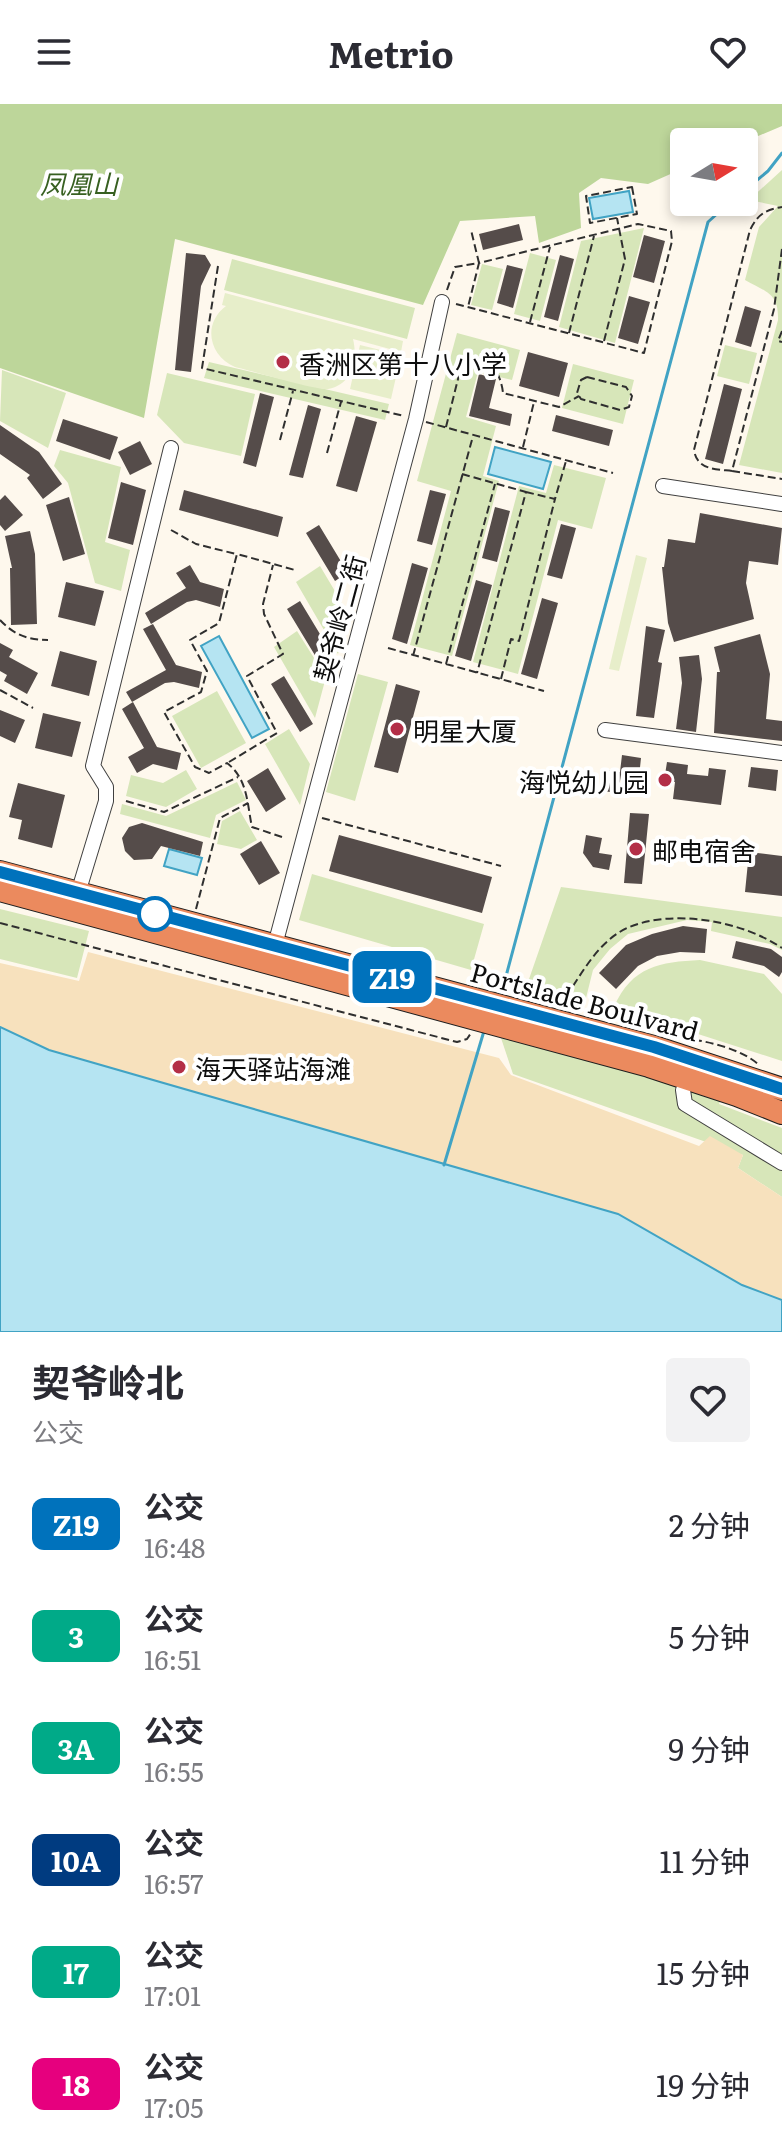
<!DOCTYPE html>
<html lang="zh">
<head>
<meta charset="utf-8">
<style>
  :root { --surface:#fff; --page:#f2f2f3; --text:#2b2b33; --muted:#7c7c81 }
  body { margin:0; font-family:Literata,"Noto Sans SC",serif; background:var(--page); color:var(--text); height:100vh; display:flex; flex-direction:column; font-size:30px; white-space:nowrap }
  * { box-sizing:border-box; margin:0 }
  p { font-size:26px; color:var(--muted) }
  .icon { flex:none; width:44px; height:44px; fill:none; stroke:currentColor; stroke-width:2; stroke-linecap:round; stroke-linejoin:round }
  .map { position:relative; height:1228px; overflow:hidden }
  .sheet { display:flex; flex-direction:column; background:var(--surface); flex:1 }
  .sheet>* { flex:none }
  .badge { padding:0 16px; border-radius:12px; font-size:28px; line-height:52px }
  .needle { width:52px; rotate:79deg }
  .buttons { position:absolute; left:670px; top:24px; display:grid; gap:16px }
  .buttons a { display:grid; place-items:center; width:88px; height:88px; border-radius:8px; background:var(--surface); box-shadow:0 4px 12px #0003; font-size:40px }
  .map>.badge { position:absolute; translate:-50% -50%; box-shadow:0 0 0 4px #fff }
  .round { display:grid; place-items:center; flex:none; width:84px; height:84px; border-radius:8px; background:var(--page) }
  .head { display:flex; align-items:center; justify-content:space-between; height:136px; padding:0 32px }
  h1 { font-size:38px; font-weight:700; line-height:60px }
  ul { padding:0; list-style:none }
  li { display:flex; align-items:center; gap:24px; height:112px; padding:0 32px }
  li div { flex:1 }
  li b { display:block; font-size:30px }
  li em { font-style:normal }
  li .badge { min-width:88px; font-weight:700; text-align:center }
  header { display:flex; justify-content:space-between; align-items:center; height:104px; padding:0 32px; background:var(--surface); font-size:36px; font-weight:700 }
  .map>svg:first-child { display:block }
  .green { fill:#d7e6b9 }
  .forest { fill:#bdd69a }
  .sand { fill:#f7e1bd }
  .pitch { fill:#e7eeca }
  .water { fill:#b5e4f2; stroke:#41a3c4; stroke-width:2 }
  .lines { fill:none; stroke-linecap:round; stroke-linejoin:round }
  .stream { stroke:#41a3c4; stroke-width:3 }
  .building { fill:#554c4a }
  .minor-casing { stroke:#404040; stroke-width:16 }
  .highway-casing { stroke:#1e1e1e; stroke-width:24 }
  .path { stroke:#2f2f2f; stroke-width:2; stroke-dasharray:8 4; stroke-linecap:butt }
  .minor { stroke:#fff; stroke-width:14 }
  .highway { stroke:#eb8a5e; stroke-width:22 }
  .line-casing { stroke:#fff; stroke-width:18 }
  .line { stroke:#0072bc; stroke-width:12 }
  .poi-dot { fill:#b32e47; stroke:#fff; stroke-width:3 }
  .stop-dot { fill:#fff; stroke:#0072bc; stroke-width:4 }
  .labels { text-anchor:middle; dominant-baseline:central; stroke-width:8; stroke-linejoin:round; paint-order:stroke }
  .park-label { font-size:26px; font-style:italic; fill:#376021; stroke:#fff }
  .poi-label { font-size:26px; fill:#0d0d0d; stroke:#fff; text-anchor:start }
  .street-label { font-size:26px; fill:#0d0d0d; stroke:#fff }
</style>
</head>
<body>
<header><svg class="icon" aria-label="menu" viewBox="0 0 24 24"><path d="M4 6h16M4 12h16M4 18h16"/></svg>Metrio<svg class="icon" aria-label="heart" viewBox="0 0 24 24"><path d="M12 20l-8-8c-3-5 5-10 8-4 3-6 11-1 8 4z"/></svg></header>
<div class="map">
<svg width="782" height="1228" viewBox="0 0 782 1228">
  <rect width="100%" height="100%" fill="#fef8ed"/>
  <path class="green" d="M782,66v303l-43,-8 39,-145c1,-27 -12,-28 -33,-40l14,-53 19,-21 -29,-6z
    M644,124l-29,115 -56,-16 22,-86z
    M530,149l26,7 -16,61 -26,-7z
    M232,155l183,49 -8,31 -183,-49z
    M482,160l21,5 -11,41 -21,-5z
    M457,229l63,17 -8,30 -34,-8 -12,45 30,9 -13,50 16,5 -47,175 -42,-11 41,-154 -34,-10z
    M725,241l32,8 -8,31 -32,-8z
    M209,258l180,42 -4,16 -181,-42z
    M573,260l61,16 -11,44 -61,-16z
    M2,266l64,23 -18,55 -48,-27z
    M167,269l88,21 -14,62 -57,-13 -27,-28z
    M60,346l61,17 -16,75 25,8 -9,41 -26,-8 -27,-100 -14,-17z
    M554,361l52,13 -14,51 -34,-9 -40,154 -45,-12 46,-176 27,7z
    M320,462l28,47 -10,41 -42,-72z
    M297,527l29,46 -11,41 -41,-71z
    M358,570l30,8 -33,119 -29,-9z
    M217,587l29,52 -45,25 -29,-52z
    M289,625l21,35 -10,41 -35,-61z
    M186,666l11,19 -31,18 -40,-11 5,-21 32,8z
    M237,678l9,18 -30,15 -6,23 -90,-24 2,-10 44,12z
    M240,707l17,29 -16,9 -24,-5 5,-23z
    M312,770l172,50 -13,46 -172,-50z
    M561,783l221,30v33l-12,-6 -59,-13 1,-9 -25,-2 -59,14 -18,15 -17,21 -7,28 -58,-16z
    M0,805l89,22 -12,47 -77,-19z
    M700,856l64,14 18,20v67l-168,-54c18,-41 46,-45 86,-47z
    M501,934l221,59 -3,7 63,24v69l-44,-29 5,-13 -230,-81z"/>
  <path class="forest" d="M0,0h782v22l-38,16h-60v26l-36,16 -47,-6 -22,15 2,35 -42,15 -4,-27 -75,5 -37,84 -248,-66 -31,179 -144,-50z"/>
  <path class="sand" d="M88,848l411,106 12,17 188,71 11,-10 33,19 -5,13 44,29v103l-40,-15 -124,-71 -569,-164 -49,-23v-64l79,18z"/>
  <path class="pitch" d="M225,189l178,48 -2,11 -48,-13c5,20 0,46 -25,50 -14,1 -75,-18 -93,-22 -26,-11 -33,-43 -9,-61l-4,-1z
    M360,241l41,10 -10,44 -41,-10z
    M636,451l11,3 -28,113 -10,-2z"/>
  <path class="water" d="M629,87l4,21 -40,7 -4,-21z
    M495,343l56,15 -8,27 -55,-15z
    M219,532l50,93 -17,9 -51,-92z
    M169,745l33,9 -5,17 -33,-9z
    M0,923l49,23 569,164 124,71 40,15v32h-782z"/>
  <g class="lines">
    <path class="stream" d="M744,87l24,-20 14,-18
      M499,891l6,-15 203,-758 22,-20
      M444,1061l40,-134"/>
  </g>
  <path class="building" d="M519,120l4,16 -40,10 -4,-16z
    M644,131l21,6 -11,42 -21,-6z
    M186,149l19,2 6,10 -10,21 -10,86 -16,-2z
    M560,151l14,4 -16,62 -14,-4z
    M507,161l16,4 -10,39 -16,-5z
    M629,192l21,6 -12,42 -20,-6z
    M745,202l16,5 -10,36 -16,-5z
    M528,248l40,11 -9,34 -40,-11z
    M479,270l17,5 -7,29 23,6 -2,12 -41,-10z
    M724,280l18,5 -19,75 -18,-5z
    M260,289l14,4 -18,70 -13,-4z
    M308,301l13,4 -18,69 -14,-3z
    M556,311l57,15 -4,16 -57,-15z
    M356,312l21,6 -20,70 -21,-6z
    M63,315l55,18 -8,23 -54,-19z
    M0,321l39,27 23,32 -19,15 -16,-21 3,-3 -30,-21z
    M140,337l12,23 -22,11 -12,-23z
    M121,378l25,8 -13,55 -25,-7z
    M184,386l99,27 -5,20 -99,-27z
    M430,386l16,4 -14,51 -15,-4z
    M5,391l18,20 -18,16 -5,-6v-25z
    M69,393l16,57 -22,7 -17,-56z
    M495,403l15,4 -13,51 -15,-4z
    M700,409l82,15 -4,37 -29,-4 -3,22 8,36 -80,23 -6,-19 -6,-56h2l4,-28 27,4z
    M561,420l15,4 -14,51 -15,-4z
    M319,421l29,48 -13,8 -29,-48z
    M30,427l5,23 2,70 -26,1 -1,-57h2l-7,-32z
    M412,459l16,5 -21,76 -15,-5z
    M190,461l10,17 24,7 -4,18 -24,-7 -9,2 -36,22 -6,-11 41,-25 -10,-15z
    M476,476l16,5 -21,76 -16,-5z
    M66,478l38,9 -9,35 -37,-9z
    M542,494l16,5 -21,76 -16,-5z
    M300,497l29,48 -13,8 -29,-48z
    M153,520l23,41 26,7 -3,16 -25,-6 -9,1 -33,19 -6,-10 40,-22 -23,-41z
    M646,522l19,4 -7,32 4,1 -8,55 -18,-2z
    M760,530l10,40 -4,45 16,2v20l-68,-8 3,-61h3l-6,-25z
    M0,539l13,7 -4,7 29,16 -11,21 -23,-13 3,-6 -7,-4z
    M60,547l37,10 -8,35 -38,-10z
    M699,551l3,24 -6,53 -20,-3 6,-46 -3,-26z
    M284,572l29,48 -13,8 -29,-48z
    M396,580l24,7 -22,82 -24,-6z
    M133,598l24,45 24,6 -4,17 -24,-6 -16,9 -9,-16 16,-9 -22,-39z
    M0,606l25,10 -10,23 -15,-7z
    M43,609l38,9 -9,35 -37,-9z
    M622,651l19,3 -2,19 -18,-2 -3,18 -16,-2 3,-21 15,2z
    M667,658l21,3 -1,9 21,2 1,-8 17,2 -5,35 -48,-6 2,-17 -11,-1z
    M751,663l27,3 -2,21 -28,-4z
    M268,664l18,31 -20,13 -19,-31z
    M18,679l47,12 -13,53 -34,-9 4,-19 -13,-3z
    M630,709l19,1 -7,70 -18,-1z
    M142,719l61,19 -3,14 -39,-10 -9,13 -18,1 -9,-9 -3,-13 7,-11z
    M339,731l153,42 -10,36 -153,-42z
    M586,731l16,3 -3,15 13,2 -3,15 -16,-3 -10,-14z
    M261,737l19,32 -21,12 -19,-31z
    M749,748l33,4v40l-37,-4z
    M683,822l24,3 -2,24 -25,-1 -23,4 -19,10 -22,23 -17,-16 27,-28 26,-11z
    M736,837l35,8 11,8v15l-3,5 -15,-11 -32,-8z"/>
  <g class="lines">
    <g class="minor-casing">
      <path id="minor" d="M663,382l119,18
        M605,626l177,23
        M78,789l28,-92v-14l-13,-21 78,-318
        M275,841l141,-526 26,-117
        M683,986l2,14 97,59"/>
    </g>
    <g class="highway-casing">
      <path id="highway" d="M0,768l654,175 128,42
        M0,786l649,176 88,29 45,18"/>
    </g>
    <path class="path" d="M632,83l5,27 -47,9 -4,-27z
      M782,145l-8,60 -42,162 50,8
      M218,162l-16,102 202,48
      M447,186l8,-23 24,-4 -8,-33
      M456,200l188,49 28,-112 -1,-10 -33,-7 -159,39 -11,44
      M530,218l20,-75
      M782,227l-4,10 4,1
      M569,229l25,-97
      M604,237l21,-82 -8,-41
      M587,273l39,10 6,9 -3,11 -9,3 -39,-11 -4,-6 4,-13z
      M426,318l187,51
      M446,323l15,-60 4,-7c23,-9 36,13 38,33l56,14 20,-11
      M280,336l13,-49
      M523,343l11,-45
      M327,349l14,-51
      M732,367c-17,-2 -35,-1 -38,-21l56,-220c8,-16 15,-20 32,-23
      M462,370l64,18 -49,181
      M526,388l29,7 11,-38
      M171,426l25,14 40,10
      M0,516c14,15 28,20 48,20
      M388,544l156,43
      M413,552l60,-220
      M446,560l49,-180
      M501,575l10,-40 8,2 36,-142
      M0,586l33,18
      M229,658l48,-29 -30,-57 36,-22 -19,-40 -1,-10 10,-39
      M126,697l38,11 74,-35
      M322,714l179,48
      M282,733l-30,-10c-5,-23 -4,-48 -25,-64l-18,10 -14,-6 -31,-55 37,-20 6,-21 -17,-31 29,-17 18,-69 58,16
      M196,805l24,-91 28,-15
      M0,819l457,119 10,-3 4,-6
      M573,882c15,-23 29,-46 54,-58 46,-20 115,-7 155,20
      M682,934c25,3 57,10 76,26"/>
    <use href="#minor" class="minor"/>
    <use href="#highway" class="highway"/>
  </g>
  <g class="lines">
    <g class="line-casing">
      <path id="line" d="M0,768l654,175 128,42"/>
    </g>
    <use href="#line" class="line"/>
  </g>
  <g class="poi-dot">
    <circle cx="283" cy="258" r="8"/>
    <circle cx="397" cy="625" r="8"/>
    <circle cx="665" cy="676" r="8"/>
    <circle cx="636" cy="745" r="8"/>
    <circle cx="179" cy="963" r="8"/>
  </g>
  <circle class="stop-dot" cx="155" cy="810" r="16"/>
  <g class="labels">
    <g class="park-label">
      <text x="79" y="78">凤凰山</text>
    </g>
    <g class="poi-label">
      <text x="299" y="258">香洲区第十八小学</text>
      <text x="413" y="625">明星大厦</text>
      <text x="649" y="676" text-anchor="end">海悦幼儿园</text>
      <text x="652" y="745">邮电宿舍</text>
      <text x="195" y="963">海天驿站海滩</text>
    </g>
    <g class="street-label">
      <text transform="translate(338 514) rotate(-75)">契爷岭二街</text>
      <text transform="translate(585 896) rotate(15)">Portslade Boulvard</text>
    </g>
  </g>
</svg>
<div class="buttons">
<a><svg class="needle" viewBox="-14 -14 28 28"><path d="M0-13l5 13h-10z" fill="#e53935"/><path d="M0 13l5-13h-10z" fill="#7c7c81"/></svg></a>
</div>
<b class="badge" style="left:392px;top:873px;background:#0072bc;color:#fff">Z19</b>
</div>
<section class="sheet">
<div class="head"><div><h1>契爷岭北</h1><p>公交</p></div><a class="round"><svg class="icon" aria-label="heart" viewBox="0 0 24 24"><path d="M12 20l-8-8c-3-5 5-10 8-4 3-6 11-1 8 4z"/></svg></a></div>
<ul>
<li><span class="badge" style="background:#0072bc;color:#fff">Z19</span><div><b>公交</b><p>16:48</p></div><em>2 分钟</em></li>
<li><span class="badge" style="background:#0a8;color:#fff">3</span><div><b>公交</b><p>16:51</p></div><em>5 分钟</em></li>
<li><span class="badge" style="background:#0a8;color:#fff">3A</span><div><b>公交</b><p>16:55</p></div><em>9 分钟</em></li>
<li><span class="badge" style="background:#003b80;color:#fff">10A</span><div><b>公交</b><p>16:57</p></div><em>11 分钟</em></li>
<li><span class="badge" style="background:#0a8;color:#fff">17</span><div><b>公交</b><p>17:01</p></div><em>15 分钟</em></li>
<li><span class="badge" style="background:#e6007e;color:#fff">18</span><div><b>公交</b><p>17:05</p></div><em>19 分钟</em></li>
</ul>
</section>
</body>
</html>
